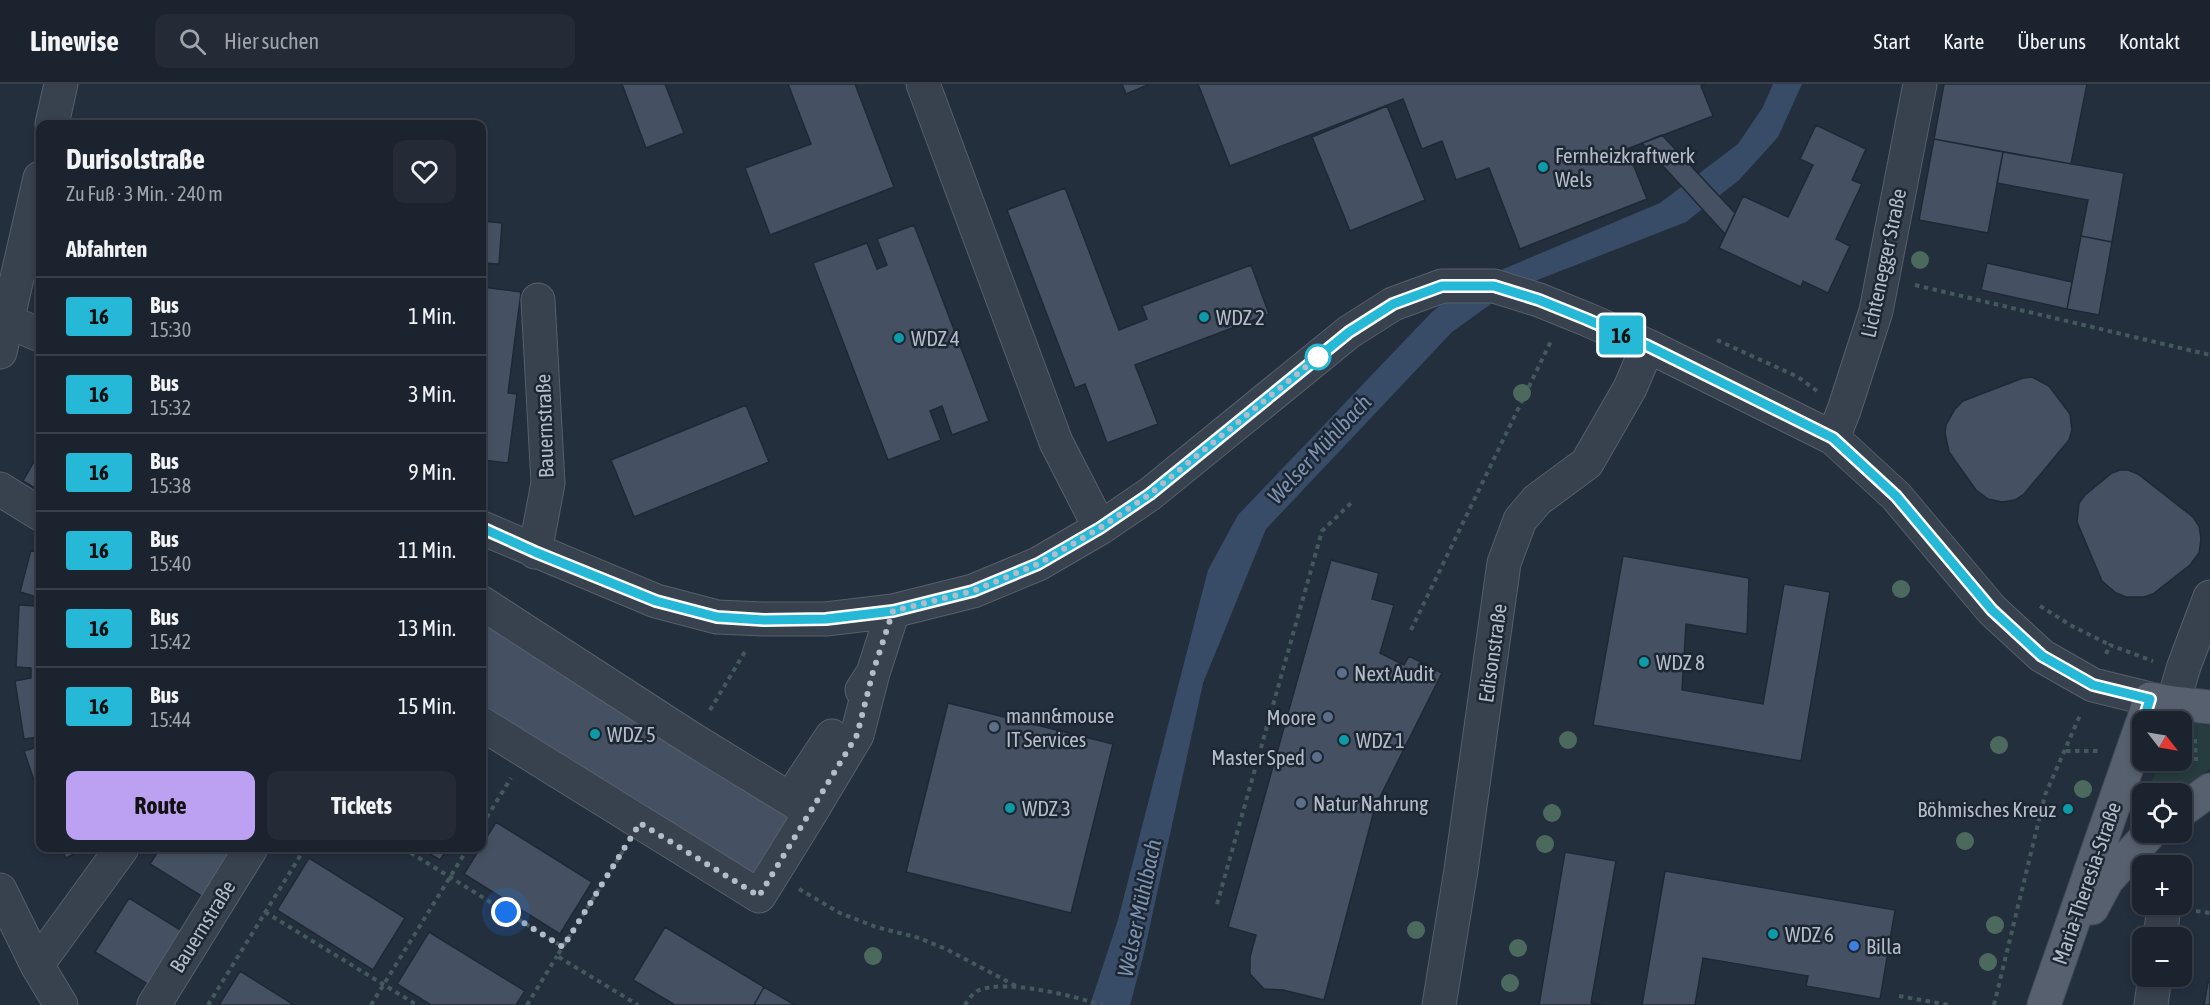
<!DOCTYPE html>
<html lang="de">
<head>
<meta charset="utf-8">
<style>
  :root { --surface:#1b232e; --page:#242b36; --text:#f1f3f6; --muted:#a0a4aa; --line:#39404a; --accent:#bca0f2 }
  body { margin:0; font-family:"Asap Condensed",sans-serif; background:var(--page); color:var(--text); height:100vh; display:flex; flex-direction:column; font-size:22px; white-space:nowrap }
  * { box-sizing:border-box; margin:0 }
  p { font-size:20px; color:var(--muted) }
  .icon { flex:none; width:33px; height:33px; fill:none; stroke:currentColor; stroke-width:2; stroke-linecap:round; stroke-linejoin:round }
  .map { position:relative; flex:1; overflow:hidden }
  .side { position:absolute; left:36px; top:36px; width:450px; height:732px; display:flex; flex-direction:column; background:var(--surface); border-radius:12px; box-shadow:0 3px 9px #0003,0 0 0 2px var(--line) }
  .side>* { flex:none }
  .badge { padding:0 12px; border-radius:4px; font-size:21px; line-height:39px }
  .needle { width:39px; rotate:121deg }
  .controls { position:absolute; left:2132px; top:627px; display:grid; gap:12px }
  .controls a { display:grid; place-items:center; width:60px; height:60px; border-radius:12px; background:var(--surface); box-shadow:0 3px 9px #0003,0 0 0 2px var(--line); font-size:30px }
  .you { position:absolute; width:30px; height:30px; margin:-15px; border:4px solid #fff; border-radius:50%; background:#1a73e8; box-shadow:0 0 0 9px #1a73e833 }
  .map>.badge { position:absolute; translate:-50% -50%; box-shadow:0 0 0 3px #fff }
  h2 { padding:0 30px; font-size:22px; line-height:54px }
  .round { display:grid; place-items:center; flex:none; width:63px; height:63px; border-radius:12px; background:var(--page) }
  .head { display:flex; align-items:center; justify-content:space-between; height:102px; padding:0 30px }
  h1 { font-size:28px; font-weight:700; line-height:45px }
  .cta { display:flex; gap:12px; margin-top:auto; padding:12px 30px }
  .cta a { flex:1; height:69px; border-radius:12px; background:var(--accent); color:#111; font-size:24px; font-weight:700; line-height:69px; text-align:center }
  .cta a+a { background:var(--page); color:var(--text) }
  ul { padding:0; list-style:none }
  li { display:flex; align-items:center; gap:18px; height:78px; padding:0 30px; border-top:2px solid var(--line) }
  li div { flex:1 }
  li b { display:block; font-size:22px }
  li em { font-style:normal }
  li .badge { min-width:66px; font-weight:700; text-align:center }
  header { display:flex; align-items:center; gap:36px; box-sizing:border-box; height:84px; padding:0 30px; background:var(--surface); border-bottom:2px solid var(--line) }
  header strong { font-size:28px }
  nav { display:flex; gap:33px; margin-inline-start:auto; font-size:21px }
  .search { width:420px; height:54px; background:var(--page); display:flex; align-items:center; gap:15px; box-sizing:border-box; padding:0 21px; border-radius:12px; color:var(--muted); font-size:22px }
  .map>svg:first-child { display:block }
  .green { fill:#263c3f }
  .water { fill:#394c67 }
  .building { fill:#455162; stroke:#1f2835; stroke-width:1.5 }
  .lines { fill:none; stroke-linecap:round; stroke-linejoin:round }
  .minor-casing { stroke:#565f6c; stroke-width:35 }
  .major-casing { stroke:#414a57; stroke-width:35 }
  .path { stroke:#44595c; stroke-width:4; stroke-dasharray:4.5 4.5; stroke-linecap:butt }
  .minor { stroke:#38414e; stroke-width:33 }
  .major { stroke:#56606e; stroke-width:33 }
  .tree { fill:#4b6a5d }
  .line-casing { stroke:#fff; stroke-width:14 }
  .line { stroke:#25b9d7; stroke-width:9 }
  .walk { stroke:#b4bcc9; stroke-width:6; stroke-dasharray:0 10.8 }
  .culture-dot { fill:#0f9aa8; stroke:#1d2633; stroke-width:2 }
  .stop-dot { fill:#fff; stroke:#25b9d7; stroke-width:3 }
  .service-dot { fill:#5c6f8a; stroke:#1d2633; stroke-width:2 }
  .shop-dot { fill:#3f7fe0; stroke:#1d2633; stroke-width:2 }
  .labels { text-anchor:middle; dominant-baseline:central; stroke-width:5; stroke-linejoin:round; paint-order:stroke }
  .poi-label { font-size:21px; fill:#b4bcc9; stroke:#1d2633; text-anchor:start }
  .street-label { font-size:21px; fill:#b4bcc9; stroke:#1d2633 }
  .water-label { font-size:22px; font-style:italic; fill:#7c92b1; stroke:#1d2633 }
</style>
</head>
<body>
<header>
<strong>Linewise</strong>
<div class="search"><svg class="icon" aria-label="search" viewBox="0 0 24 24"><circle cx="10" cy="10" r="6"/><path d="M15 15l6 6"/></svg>Hier suchen</div>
<nav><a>Start</a><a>Karte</a><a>Über uns</a><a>Kontakt</a></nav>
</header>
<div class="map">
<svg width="2210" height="921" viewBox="0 0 2210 921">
  <rect width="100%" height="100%" fill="#242f3e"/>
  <path class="green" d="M2187,638l23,3v44l-36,24h-29l18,-32 18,-1v-31z"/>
  <path class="water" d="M1773,0h29l-24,53 -39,43 -53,42 -177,69 -57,41 -186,197 -63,154 -59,270 -14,52h-40l28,-85 90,-350 30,-55 193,-202 32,-27 197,-83 78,-59 25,-37z"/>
  <path class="building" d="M622,0h43l19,49 -38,15z
    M788,0h67l39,103 -124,48 -25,-67 66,-24z
    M1122,0h28l-24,10z
    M1198,0h509l-6,2 12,30 -86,33 20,50 -127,50 -31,-81 -33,12 -14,-39 -20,8 -19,-50 -173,67z
    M1944,0h143l-16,80 -137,-25z
    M1387,22l38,94 -75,31 -38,-94z
    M1816,41l50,24 -14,31 10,4 -26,55 14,7 -22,47 -25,-12 -2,6 -82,-39 24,-52 45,21 25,-52 -13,-6z
    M1662,51l73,78 -10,21 -83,-91z
    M1934,55l69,13 -15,81 -69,-13z
    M2003,68l121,21 -12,69 -31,-6 7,-36 -91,-17z
    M1065,104l54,142 28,-11 -5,-13 109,-41 18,49 -134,51 23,59 -51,19 -22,-59 -10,4 -68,-178z
    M482,137l20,2 -3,41 -17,-1z
    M914,141l75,196 -37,14 -10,-29 -12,5 11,29 -53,20 -75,-197 54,-20 10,26 10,-4 -10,-26z
    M2081,152l31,6 -13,73 -32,-6z
    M1987,179l85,19 -5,27 -86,-19z
    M482,203l39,5 -13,101 9,1 -9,69 -26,-3z
    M2032,293l17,9 21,28 2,16 -3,10 -45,54 -9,6 -13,2 -14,-3 -12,-9 -27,-38 -4,-19 1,-8 9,-16 8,-8 60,-23z
    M746,321l23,57 -135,55 -23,-57z
    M40,367v40l-17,-10z
    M2120,386h8l10,4 55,43 6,9 2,13 -2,14 -9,12 -37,29 -9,3h-18l-10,-4 -14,-12 -25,-59 2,-19 6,-8 27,-22z
    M31,466l9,3v192l-2,-8 -14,2 -9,-58 16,-3v-10l-15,-1 3,-62 16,1 2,-9 -17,-5z
    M1623,472l126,22 -2,56 -61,-10 -4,66 81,14 21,-120 46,8 -29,169 -208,-36z
    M1331,476l48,13 -7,26 22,6 -14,48 24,12 5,-9 33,17 -67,134 -51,193 -41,-10 -19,-1 -14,-15v-17l6,-22 -28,-8z
    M482,538l316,195 -38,61 -278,-172z
    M948,619l165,41 -42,169 -165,-41z
    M40,662v52l-16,-47z
    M496,738l96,60 -32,52 -96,-60z
    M61,764h25l-20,10z
    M160,764h74l-31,49 -53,-33z
    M420,764h28l-8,12z
    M1565,768l51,9 -25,142 11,2h-63z
    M309,774l96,60 -32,52 -96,-60z
    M1665,787l230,39 -15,89 -74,-13 2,-10 -105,-18 -8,47h-53z
    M129,814l53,33 -33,54 -54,-33z
    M665,843l99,60 -10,18h-79l-42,-25z
    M429,848l96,59 -9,14h-85l-34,-21z
    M240,887l54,34h-75z
    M2208,898h2v23h-6z
    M764,903l31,18h-41z"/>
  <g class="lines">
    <g class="minor-casing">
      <path id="minor" d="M923,0l133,358 44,86
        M52,40l9,-40
        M0,234l40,17
        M0,268l40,-174
        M1833,354l11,-28 32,-99 44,-227
        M0,405l40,25
        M482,444l174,73 61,16 47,2h62l67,-8 80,-20 65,-27 62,-36 50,-34 199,-162 44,-28 49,-18h52l45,14 47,19 62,27 185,92 63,58 96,114 50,46 51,29 57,14
        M535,468l13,-69 -10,-183
        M482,519l210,136 119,73 46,-77 16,-62
        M862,606l11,-17 20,-62
        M2173,619l11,-37 26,-69
        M482,640l277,172 52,-84
        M798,703l34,-51
        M0,806l37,75 24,40
        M2160,854l4,-31
        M37,881l85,-117
        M154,921l97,-157
        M1439,921l22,-135 43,-307 16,-43 17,-20 50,-37 43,-75 18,-42
        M2151,921l4,-29"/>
    </g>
    <g class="major-casing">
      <path id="major" d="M2143,638l7,-23 23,4 37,4
        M2181,727l29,-21
        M2092,824l15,-28 44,-48
        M2044,921l98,-281"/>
    </g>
    <path class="path" d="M1915,201l295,70
      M1717,256l81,37 19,14
      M2040,522l32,20 38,19
      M1411,546l140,-289
      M2106,570l4,-9 43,16
      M710,626l36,-60
      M2195,655l1,22
      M2066,667h32
      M2181,675l11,2
      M482,741l29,-47
      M403,764l160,99
      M623,767l-66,105 81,49
      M799,805l41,24 36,14 43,11 27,11 72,38
      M1217,820l105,-373 29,-28
      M2196,827l14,2
      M265,828l152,93
      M1899,912l50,9
      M208,921l97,-157
      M371,921l97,-157
      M527,921l30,-49
      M965,921c3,-5 7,-11 12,-14 28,-13 96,5 125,14
      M1994,921l51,-210 36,-82"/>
    <use href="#minor" class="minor"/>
    <use href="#major" class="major"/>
  </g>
  <g class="tree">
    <circle cx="1920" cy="176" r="9"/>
    <circle cx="1522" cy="309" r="9"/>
    <circle cx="1901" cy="505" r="9"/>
    <circle cx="1568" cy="656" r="9"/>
    <circle cx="1999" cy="661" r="9"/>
    <circle cx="2083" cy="705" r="9"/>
    <circle cx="1552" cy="729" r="9"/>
    <circle cx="1965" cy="757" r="9"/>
    <circle cx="1545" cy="760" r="9"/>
    <circle cx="1995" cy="841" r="9"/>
    <circle cx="1416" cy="846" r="9"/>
    <circle cx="1518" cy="864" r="9"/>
    <circle cx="873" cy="872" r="9"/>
    <circle cx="1988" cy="878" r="9"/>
    <circle cx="1510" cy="899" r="9"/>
  </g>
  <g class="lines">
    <g class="line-casing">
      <path id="line" d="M482,444l53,24 121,49 61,16 47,3 62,-1 67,-8 80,-20 65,-27 62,-36 50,-34 199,-162 44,-28 49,-18h52l45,14 47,19 62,27 185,92 63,58 96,114 50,46 51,29 57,14 -7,23"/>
    </g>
    <use href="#line" class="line"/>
    <path class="walk" d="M506,828l57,35 77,-124 119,73 98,-161 16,-63 20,-61 80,-20 65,-27 62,-36 50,-34 168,-137"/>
  </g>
  <g class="culture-dot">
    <circle cx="1543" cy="83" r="6"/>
    <circle cx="1204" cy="233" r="6"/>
    <circle cx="899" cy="254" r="6"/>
    <circle cx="1644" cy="578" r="6"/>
    <circle cx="595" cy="650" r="6"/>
    <circle cx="1344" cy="656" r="6"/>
    <circle cx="1010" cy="724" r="6"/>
    <circle cx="2068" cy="725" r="6"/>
    <circle cx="1773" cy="850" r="6"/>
  </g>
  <circle class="stop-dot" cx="1318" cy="273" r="12"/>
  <g class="service-dot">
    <circle cx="1342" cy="589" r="6"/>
    <circle cx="1328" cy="633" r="6"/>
    <circle cx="994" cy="643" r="6"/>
    <circle cx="1317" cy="673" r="6"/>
    <circle cx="1301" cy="719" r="6"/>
  </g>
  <circle class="shop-dot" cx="1854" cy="862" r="6"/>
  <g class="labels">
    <g class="poi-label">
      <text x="1555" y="71">Fernheizkraftwerk<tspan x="1555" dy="24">Wels</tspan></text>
      <text x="1216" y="233">WDZ 2</text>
      <text x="911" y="254">WDZ 4</text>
      <text x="1656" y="578">WDZ 8</text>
      <text x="1354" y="589">Next Audit</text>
      <text x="1006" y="631">mann&amp;mouse<tspan x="1006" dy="24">IT Services</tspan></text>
      <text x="1316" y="633" text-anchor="end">Moore</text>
      <text x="607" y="650">WDZ 5</text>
      <text x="1356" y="656">WDZ 1</text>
      <text x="1305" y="673" text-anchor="end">Master Sped</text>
      <text x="1313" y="719">Natur Nahrung</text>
      <text x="1022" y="724">WDZ 3</text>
      <text x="2056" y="725" text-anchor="end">Böhmisches Kreuz</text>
      <text x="1785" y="850">WDZ 6</text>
      <text x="1866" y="862">Billa</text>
    </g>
    <g class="street-label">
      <text transform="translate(1883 179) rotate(-78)">Lichtenegger Straße</text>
      <text transform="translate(544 342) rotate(-92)">Bauernstraße</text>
      <text transform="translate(1492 569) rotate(-82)">Edisonstraße</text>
      <text transform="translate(2086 799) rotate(-71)">Maria-Theresia-Straße</text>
      <text transform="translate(202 842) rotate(-58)">Bauernstraße</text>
    </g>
    <g class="water-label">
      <text transform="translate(1319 365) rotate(-47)">Welser Mühlbach</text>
      <text transform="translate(1139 824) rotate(-78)">Welser Mühlbach</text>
    </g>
  </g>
</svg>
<div class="controls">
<a><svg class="needle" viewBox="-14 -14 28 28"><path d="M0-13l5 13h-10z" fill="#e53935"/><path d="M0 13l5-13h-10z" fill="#a0a4aa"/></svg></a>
<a><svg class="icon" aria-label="locate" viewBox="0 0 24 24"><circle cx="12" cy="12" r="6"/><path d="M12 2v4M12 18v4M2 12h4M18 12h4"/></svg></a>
<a>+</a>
<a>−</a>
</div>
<div class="you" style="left:506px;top:828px"></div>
<b class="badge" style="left:1621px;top:251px;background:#25b9d7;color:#111">16</b>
<section class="side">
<div class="head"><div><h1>Durisolstraße</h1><p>Zu Fuß · 3 Min. · 240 m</p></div><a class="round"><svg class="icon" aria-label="heart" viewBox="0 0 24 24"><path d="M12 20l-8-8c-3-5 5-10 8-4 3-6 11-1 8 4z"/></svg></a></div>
<h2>Abfahrten</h2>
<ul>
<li><span class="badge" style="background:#25b9d7;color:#111">16</span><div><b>Bus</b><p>15:30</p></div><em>1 Min.</em></li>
<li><span class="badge" style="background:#25b9d7;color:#111">16</span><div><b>Bus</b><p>15:32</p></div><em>3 Min.</em></li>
<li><span class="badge" style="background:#25b9d7;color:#111">16</span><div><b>Bus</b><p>15:38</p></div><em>9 Min.</em></li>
<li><span class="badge" style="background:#25b9d7;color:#111">16</span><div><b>Bus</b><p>15:40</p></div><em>11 Min.</em></li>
<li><span class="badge" style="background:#25b9d7;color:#111">16</span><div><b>Bus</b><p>15:42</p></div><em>13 Min.</em></li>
<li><span class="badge" style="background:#25b9d7;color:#111">16</span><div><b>Bus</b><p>15:44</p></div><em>15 Min.</em></li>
</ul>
<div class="cta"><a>Route</a><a>Tickets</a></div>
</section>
</div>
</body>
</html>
